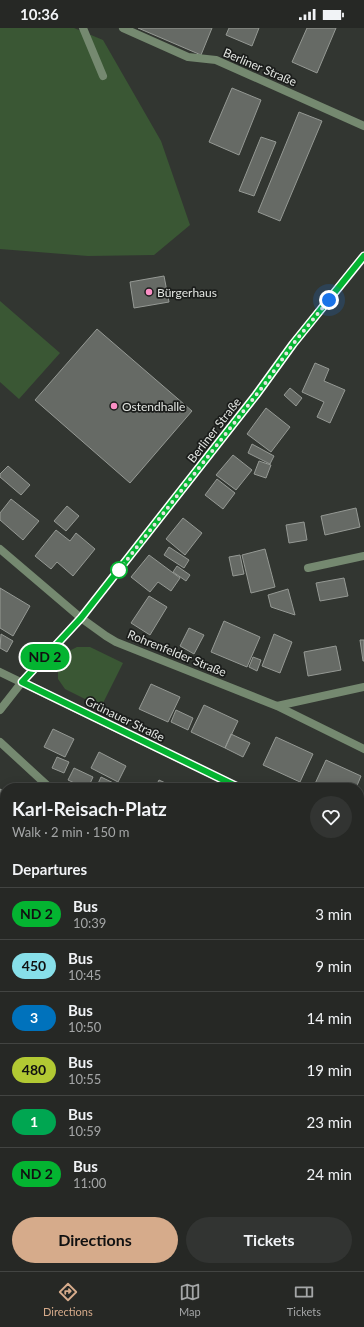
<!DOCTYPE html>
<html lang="en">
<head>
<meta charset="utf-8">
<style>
  :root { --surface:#262825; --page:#323432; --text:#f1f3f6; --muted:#a4a6a7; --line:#424442; --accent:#d6ab8b }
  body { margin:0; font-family:Lato,sans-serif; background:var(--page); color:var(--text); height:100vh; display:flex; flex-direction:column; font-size:15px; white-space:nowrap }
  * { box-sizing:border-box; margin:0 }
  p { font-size:13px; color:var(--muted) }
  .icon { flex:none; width:22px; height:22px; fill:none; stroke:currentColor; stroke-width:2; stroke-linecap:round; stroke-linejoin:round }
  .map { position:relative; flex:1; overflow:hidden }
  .side { position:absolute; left:0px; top:755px; width:364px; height:488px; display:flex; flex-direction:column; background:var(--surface); border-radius:16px 16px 0 0; box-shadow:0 2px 10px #0003,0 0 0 1px var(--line) }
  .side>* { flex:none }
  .badge { padding:0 8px; border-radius:13px; font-size:14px; line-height:26px }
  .you { position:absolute; width:20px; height:20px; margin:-10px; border:3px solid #fff; border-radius:50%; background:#1a73e8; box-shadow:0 0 0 6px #1a73e833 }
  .map>.badge { position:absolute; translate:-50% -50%; box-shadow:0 0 0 2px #fff }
  h2 { padding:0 12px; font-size:15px; line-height:36px }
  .round { display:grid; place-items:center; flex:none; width:42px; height:42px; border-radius:21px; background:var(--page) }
  .summary { display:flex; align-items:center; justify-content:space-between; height:68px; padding:0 12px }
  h1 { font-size:19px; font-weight:700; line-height:30px }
  .cta { display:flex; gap:8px; margin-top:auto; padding:8px 12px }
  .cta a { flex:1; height:46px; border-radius:24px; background:var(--accent); color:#111; font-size:16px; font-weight:700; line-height:46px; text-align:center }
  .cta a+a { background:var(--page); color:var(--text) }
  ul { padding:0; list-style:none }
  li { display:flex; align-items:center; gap:12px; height:52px; padding:0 12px; border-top:1px solid var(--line) }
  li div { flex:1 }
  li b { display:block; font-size:15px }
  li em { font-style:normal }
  li .badge { min-width:44px; font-weight:700; text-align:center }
  .status { display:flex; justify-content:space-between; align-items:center; height:28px; padding:0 20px; background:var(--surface); direction:ltr }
  .status svg { height:11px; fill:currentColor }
  .tabs { display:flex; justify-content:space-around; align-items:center; height:56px; border-top:1px solid var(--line); background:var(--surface); font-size:11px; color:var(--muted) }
  .tabs a { display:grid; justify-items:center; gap:2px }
  .tabs .current { color:var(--accent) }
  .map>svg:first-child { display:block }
  .green { fill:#3a5734 }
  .forest { fill:url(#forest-crowns) }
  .building { fill:#666a65; stroke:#959994 }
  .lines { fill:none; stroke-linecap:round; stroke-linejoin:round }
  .minor { stroke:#758970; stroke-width:8 }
  .tertiary { stroke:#758970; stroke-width:8 }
  .line-casing { stroke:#fff; stroke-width:9 }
  .line { stroke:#04b431; stroke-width:6 }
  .walk { stroke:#e3e6e2; stroke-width:4; stroke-dasharray:0 7.2 }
  .poi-dot { fill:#fb8fc5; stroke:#1b1d1b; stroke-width:1.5 }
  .stop-dot { fill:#fff; stroke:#04b431; stroke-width:2 }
  .labels { text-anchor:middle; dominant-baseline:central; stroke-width:3.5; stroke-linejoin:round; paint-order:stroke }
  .street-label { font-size:12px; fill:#e3e6e2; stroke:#1b1d1b }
  .poi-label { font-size:12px; fill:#e3e6e2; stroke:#1b1d1b; text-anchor:start }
</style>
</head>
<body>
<div class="status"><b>10:36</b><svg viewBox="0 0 49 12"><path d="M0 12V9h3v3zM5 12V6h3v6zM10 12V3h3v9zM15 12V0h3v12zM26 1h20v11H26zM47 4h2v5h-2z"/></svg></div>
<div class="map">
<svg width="364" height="1243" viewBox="0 0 364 1243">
  <defs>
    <pattern id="forest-crowns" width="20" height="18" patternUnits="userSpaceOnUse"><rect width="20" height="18" fill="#48753d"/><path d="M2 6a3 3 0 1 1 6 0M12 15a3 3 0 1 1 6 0" fill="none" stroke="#6b8f62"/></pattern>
  </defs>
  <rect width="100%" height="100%" fill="#323631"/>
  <path class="green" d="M0,0h74l29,12 58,101 29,84 -36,30 -66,1 -88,-7z
    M0,273l60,52 -41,46 -19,-17z
    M77,619h13l33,16 -22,44 -36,-18 -7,-10v-13l9,-14z"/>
  <path class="forest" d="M364,853v390h-188v-5h183v-379z"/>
  <path class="building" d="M138,0h74l-11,27z
    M229,0h30l-7,18 -26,-11z
    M307,0h29l-19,45 -25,-11z
    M232,60l29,12 -22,55 -30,-13z
    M299,84l23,9 -42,100 -22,-9z
    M261,109l15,5 -22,54 -15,-5z
    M164,248l5,26 -35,6 -4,-26z
    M97,301l95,82 -62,72 -95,-83z
    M315,335l14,6 -5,12 21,9 -15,33 -13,-6 7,-15 -22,-10z
    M290,360l12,10 -6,8 -12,-11z
    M266,380l24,19 -19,25 -24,-18z
    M252,416l22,12 -4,8 -22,-11z
    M233,427l19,15 -16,20 -20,-15z
    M259,433l12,4 -5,13 -12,-4z
    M8,438l22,19 -9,10 -21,-18v-3z
    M217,451l18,14 -12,16 -18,-14z
    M11,471l28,22 -16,19 -23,-20v-7z
    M67,478l12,10 -13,15 -12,-10z
    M356,480l4,19 -35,8 -4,-19z
    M183,490l19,15 -17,22 -19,-16z
    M304,494l3,18 -18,3 -3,-18z
    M56,502l14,11 6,-8 19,16 -22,27 -16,-14 -6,7 -16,-13z
    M169,519l20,13 -5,8 -20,-13z
    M265,521l10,38 -24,6 -9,-38z
    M149,527l31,23 -9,13 -13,-9 -8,10 -19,-15z
    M240,527l4,19 -11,2 -4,-19z
    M177,538l13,9 -4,6 -13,-9z
    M344,550l4,18 -28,5 -4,-18z
    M0,560l30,18 -17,30 -13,-8z
    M288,561l7,26 -24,-8 -3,-12z
    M149,568l18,11 -17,28 -19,-12z
    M224,593l36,16 -13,30 -36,-15z
    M189,600l15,7 -10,19 -14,-8z
    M1,606l12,7 -6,11 -7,-4z
    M274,606l18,8 -12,31 -18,-7z
    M360,612h4v21h-1z
    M336,618l5,24 -33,6 -4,-24z
    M253,629l8,3 -4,11 -8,-4z
    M151,656l29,13 -12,25 -29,-13z
    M204,677l34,16 -13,27 -34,-16z
    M176,682l17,8 -5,12 -17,-8z
    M53,701l21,10 -9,18 -21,-10z
    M231,706l19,9 -7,14 -18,-9z
    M276,709l37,17 -13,28 -37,-17z
    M99,724l27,14 -8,16 -27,-14z
    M57,729l12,5 -5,11 -12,-5z
    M326,732l35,16 -5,12h-43z
    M74,740l19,9 -5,11h-3l-17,-8z
    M101,749l23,11h-28z
    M159,752l17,8h-21z
    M0,761l5,3v9l-3,6 -2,-1z
    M0,790l5,3v26l-5,-3z
    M0,919l5,2v20l-5,-2z
    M0,943l5,2v24l-5,-2z
    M1,1090l4,2v15l-3,5 -2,-1z
    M42,1238h32l-2,5h-26l-5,-3z"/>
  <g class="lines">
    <path class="minor" d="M83,0l20,48
      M123,0l65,29 28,3 148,66
      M0,521l81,69 25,18 10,6 161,64 87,43
      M308,540l56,-12
      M277,678l87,-19
      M0,682l22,-28 59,-64 183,-233 29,-41 71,-88
      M0,714l50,46
      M0,871l5,-10
      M0,1132l5,3
      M95,1238l3,5"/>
    <path class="tertiary" d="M0,644l240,116
      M359,817l5,2"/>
  </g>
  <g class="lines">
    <g class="line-casing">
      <path id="line" d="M240,760l-218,-106 59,-64 175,-223 37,-51 71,-88"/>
    </g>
    <use href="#line" class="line"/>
    <path class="walk" d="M119,542l145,-185 29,-41 36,-44"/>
  </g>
  <g class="poi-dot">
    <circle cx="149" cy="264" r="4"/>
    <circle cx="114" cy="378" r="4"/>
  </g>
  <circle class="stop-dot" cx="119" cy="542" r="8"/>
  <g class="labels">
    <g class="street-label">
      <text transform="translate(260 39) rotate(23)">Berliner Straße</text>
      <text transform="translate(214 402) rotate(-52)">Berliner Straße</text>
      <text transform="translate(177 625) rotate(22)">Rohrenfelder Straße</text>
      <text transform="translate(125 691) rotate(26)">Grünauer Straße</text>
    </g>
    <g class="poi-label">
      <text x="157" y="264">Bürgerhaus</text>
      <text x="122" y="378">Ostendhalle</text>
    </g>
  </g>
</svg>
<div class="you" style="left:329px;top:272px"></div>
<b class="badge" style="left:45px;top:629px;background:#04b431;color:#111">ND 2</b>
<section class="side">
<div class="summary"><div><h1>Karl-Reisach-Platz</h1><p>Walk · 2 min · 150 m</p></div><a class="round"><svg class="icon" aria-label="heart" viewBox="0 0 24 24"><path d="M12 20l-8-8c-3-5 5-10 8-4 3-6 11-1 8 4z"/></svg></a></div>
<h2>Departures</h2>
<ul>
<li><span class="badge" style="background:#04b431;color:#111">ND 2</span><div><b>Bus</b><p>10:39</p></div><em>3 min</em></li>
<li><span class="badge" style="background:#87dfe9;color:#111">450</span><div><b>Bus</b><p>10:45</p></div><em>9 min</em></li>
<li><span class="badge" style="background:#0072bc;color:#fff">3</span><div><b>Bus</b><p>10:50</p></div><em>14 min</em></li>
<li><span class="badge" style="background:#b2c933;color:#111">480</span><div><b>Bus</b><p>10:55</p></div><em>19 min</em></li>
<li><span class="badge" style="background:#00a651;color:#fff">1</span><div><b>Bus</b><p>10:59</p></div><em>23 min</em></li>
<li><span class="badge" style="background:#04b431;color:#111">ND 2</span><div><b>Bus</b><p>11:00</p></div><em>24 min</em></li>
</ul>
<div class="cta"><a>Directions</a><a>Tickets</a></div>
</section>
</div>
<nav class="tabs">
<a class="current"><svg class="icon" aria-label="directions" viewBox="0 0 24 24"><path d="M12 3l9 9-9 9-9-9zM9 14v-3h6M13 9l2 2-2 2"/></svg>Directions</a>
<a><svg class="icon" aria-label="map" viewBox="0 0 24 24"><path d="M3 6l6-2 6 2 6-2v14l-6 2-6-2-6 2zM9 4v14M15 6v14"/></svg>Map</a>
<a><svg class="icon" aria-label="tickets" viewBox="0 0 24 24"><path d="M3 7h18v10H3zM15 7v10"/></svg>Tickets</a>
</nav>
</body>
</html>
